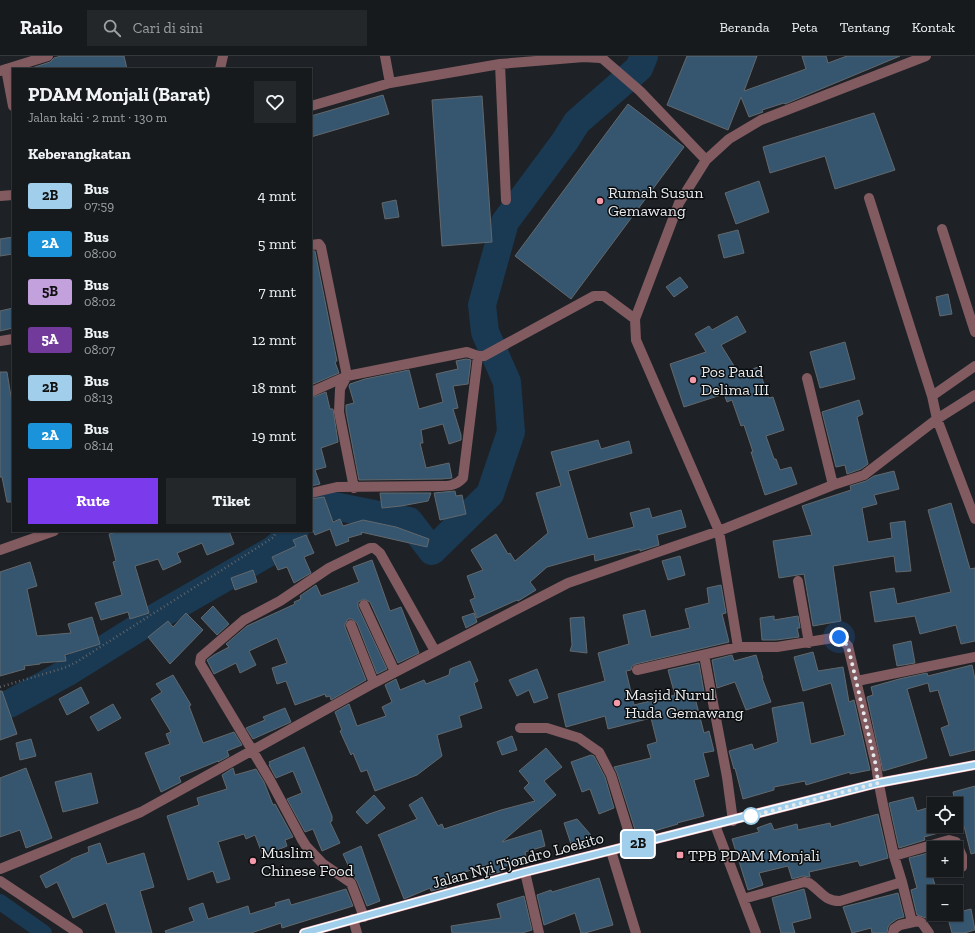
<!DOCTYPE html>
<html lang="id">
<head>
<meta charset="utf-8">
<style>
  :root { --surface:#161a1c; --page:#232729; --text:#f1f3f6; --muted:#9ea1a3; --line:#35383b; --accent:#7c3aed }
  body { margin:0; font-family:"Zilla Slab",serif; background:var(--page); color:var(--text); height:100vh; display:flex; flex-direction:column; font-size:15px; white-space:nowrap }
  * { box-sizing:border-box; margin:0 }
  p { font-size:13px; color:var(--muted) }
  .icon { flex:none; width:22px; height:22px; fill:none; stroke:currentColor; stroke-width:2; stroke-linecap:round; stroke-linejoin:round }
  .map { position:relative; flex:1; overflow:hidden }
  .drawer { position:absolute; left:12px; top:12px; width:300px; height:464px; display:flex; flex-direction:column; background:var(--surface); border-radius:0px; box-shadow:0 1px 3px #0004,0 0 0 1px var(--line) }
  .drawer>* { flex:none }
  .badge { padding:0 8px; border-radius:3px; font-size:14px; line-height:26px }
  .tools { position:absolute; left:927px; top:741px; display:grid; gap:8px }
  .tools a { display:grid; place-items:center; width:36px; height:36px; border-radius:0px; background:var(--surface); box-shadow:0 1px 3px #0004,0 0 0 1px var(--line); font-size:20px }
  .you { position:absolute; width:20px; height:20px; margin:-10px; border:3px solid #fff; border-radius:50%; background:#1a73e8; box-shadow:0 0 0 6px #1a73e833 }
  .map>.badge { position:absolute; translate:-50% -50%; box-shadow:0 0 0 2px #fff }
  h2 { padding:0 16px; font-size:15px; line-height:36px }
  .round { display:grid; place-items:center; flex:none; width:42px; height:42px; border-radius:0px; background:var(--page) }
  .headline { display:flex; align-items:center; justify-content:space-between; height:68px; padding:0 16px }
  h1 { font-size:19px; font-weight:700; line-height:30px }
  .primary-button { display:flex; gap:8px; margin-top:auto; padding:8px 16px }
  .primary-button a { flex:1; height:46px; border-radius:0px; background:var(--accent); color:#fff; font-size:16px; font-weight:700; line-height:46px; text-align:center }
  .primary-button a+a { background:var(--page); color:var(--text) }
  ul { padding:0; list-style:none }
  li { display:flex; align-items:center; gap:12px; height:48px; padding:0 16px }
  li div { flex:1 }
  li b { display:block; font-size:15px }
  li em { font-style:normal }
  li .badge { min-width:44px; font-weight:700; text-align:center }
  header { display:flex; align-items:center; gap:24px; box-sizing:border-box; height:56px; padding:0 20px; background:var(--surface); border-bottom:1px solid var(--line) }
  header strong { font-size:19px }
  nav { display:flex; gap:22px; margin-inline-start:auto; font-size:14px }
  .search { width:280px; height:36px; background:var(--page); display:flex; align-items:center; gap:10px; box-sizing:border-box; padding:0 14px; border-radius:0px; color:var(--muted); font-size:15px }
  .map>svg:first-child { display:block }
  .lines { fill:none; stroke-linecap:round; stroke-linejoin:round }
  .canal { stroke:#1a3952; stroke-width:16 }
  .river { stroke:#1a3952; stroke-width:28 }
  .building { fill:#365670; stroke:#62686c }
  .path { stroke:#606468; stroke-width:2.5; stroke-dasharray:1 3; stroke-linecap:butt }
  .minor { stroke:#825b61; stroke-width:10 }
  .major { stroke:#e392a1; stroke-width:10 }
  .line-casing { stroke:#fff; stroke-width:9 }
  .line { stroke:#a1cfeb; stroke-width:6 }
  .walk { stroke:#e7eaed; stroke-width:4; stroke-dasharray:0 7.2 }
  .poi-dot { fill:#f39aaa; stroke:#0a0c0d; stroke-width:1.5 }
  .stop-dot { fill:#fff; stroke:#a1cfeb; stroke-width:2 }
  .labels { text-anchor:middle; dominant-baseline:central; stroke-width:3; stroke-linejoin:round; paint-order:stroke }
  .poi-label { font-size:16px; fill:#e7eaed; stroke:#0a0c0d; text-anchor:start }
  .street-label { font-size:16px; fill:#e7eaed; stroke:#0a0c0d }
</style>
</head>
<body>
<header>
<strong>Railo</strong>
<div class="search"><svg class="icon" aria-label="search" viewBox="0 0 24 24"><circle cx="10" cy="10" r="6"/><path d="M15 15l6 6"/></svg>Cari di sini</div>
<nav><a>Beranda</a><a>Peta</a><a>Tentang</a><a>Kontak</a></nav>
</header>
<div class="map">
<svg width="975" height="877" viewBox="0 0 975 877">
  <rect width="100%" height="100%" fill="#1e2226"/>
  <g class="lines">
    <path class="canal" d="M0,846l44,31"/>
    <path class="river" d="M311,460l13,-12 85,17 23,30 58,-57 21,-62 -4,-50 -22,-50 -3,-27 23,-83 60,-81 12,-19 62,-54 5,-12
      M0,651l11,-4 55,-30 85,-53 122,-70 22,-19"/>
  </g>
  <path class="building" d="M61,0h63l3,13h-98l21,-7 4,-4z
    M687,0h70l-13,35 62,-22 -4,-13h24l2,7 19,-7h53l-115,48 -1,-1 -22,7 1,2 -14,5 -8,-20 -13,33 -61,-25z
    M383,39l6,19 -78,23v-21z
    M482,40l10,146 -50,4 -10,-146z
    M628,48l56,43 -113,152 -56,-43z
    M874,57l21,57 -60,19 -10,-33 -55,17 -7,-26z
    M759,125l10,31 -33,12 -11,-31z
    M396,144l3,17 -14,2 -3,-16z
    M738,174l6,23 -20,5 -6,-23z
    M13,181v17l-13,2v-17z
    M311,195h4l22,110 -2,1 4,11 -28,12z
    M680,221l8,10 -14,10 -8,-10z
    M948,238l4,20 -12,2 -4,-19z
    M13,252v20l-13,3v-20z
    M737,260l9,16 -25,13 18,29 19,-7 11,31 4,-1 11,33 -18,6 8,23h2l4,11 11,-3 6,17 -32,11 -14,-43h2l-9,-27 -3,1 -9,-26 -5,2 -3,-8 -40,13 -14,-43 36,-12 -11,-18 14,-8 3,4z
    M845,286l10,37 -35,9 -10,-36z
    M466,303l5,1 -3,24 -15,2 5,22 -5,1 8,26v5l-12,4 -6,-20 -22,6 2,13h-3l6,25 23,-5 3,15 -10,1 -83,1 -13,-68v-7l8,-2 -5,-17 1,-2 15,-5 44,-9 10,39 24,-7 -7,-28 22,-5 -2,-8z
    M0,316h7l6,37v93h-6l-5,-25h-2z
    M326,336l4,17h3l5,33 -17,6 5,19 -11,3 5,14 -9,2v-88z
    M859,344l4,14 -6,3 11,47 -7,5 -14,5 -2,-9 -9,2 -14,-55z
    M598,384l3,9 28,-8 3,12 -64,18 20,68 46,-12 -4,-14 19,-5 3,10 29,-8 5,17 -29,8 2,10 -13,4 -6,2v-2l-45,12 -1,-7 -47,13 -17,15 6,8 -18,11 -1,-1 -40,18 -7,-18 5,-2 -8,-22 16,-6 -12,-20 25,-16 12,20 2,-1 5,8 33,-28 -12,-40 25,-7 -10,-34z
    M894,415l5,18 -25,6 3,9 -15,4 6,34 24,-4 -2,-15 15,-2 6,50 -15,1 -2,-16 -61,10 8,55 -28,5 -9,-52 -25,4 -6,-37 39,-6 -10,-29 49,-16 -1,-4 16,-5 8,-5z
    M455,435l1,5 6,-1 4,19 -26,6 -6,-27z
    M380,437h51l-3,8 -27,5 -19,2z
    M324,441l9,25 7,-3 3,7 20,-6 33,7 33,12 -2,8 -66,-15 1,2 -14,4 1,3 -13,5 -6,-17 -15,6 -4,-9v-27z
    M951,447l19,66 5,-1v73l-14,3 -5,-19 -36,9 -5,-18 -40,6 -5,-30 24,-4 3,16 54,-12 -23,-82z
    M121,475h108l5,13 -27,11 -5,-12 -25,10 4,9 -18,8 -5,-11 -23,7 14,47 -19,6 -2,-7 -27,8 -6,-17 27,-8 -9,-33 3,-1 -7,-27z
    M306,479l8,18 -10,4 7,16 -17,10 -7,-16 -9,3 -6,-13 24,-11 -3,-6z
    M680,500l5,19 -17,5 -6,-19z
    M372,504l18,51 11,-4 18,46 -21,10 -28,-61 -6,-3 -6,3v5l29,62 -10,5 -20,-51 -5,-4h-4l-3,5v3l21,53 -35,20 -1,-4 -4,1 -1,-3 -30,11 -9,-24 -9,3 -5,-16 15,-5 -10,-25 -28,13 7,14 -16,8 -4,-10 -22,11 -7,-14 7,-5 15,-8 -3,-3 21,-18 48,-22 -1,-2 7,-3 -1,-3 16,-11 5,11 38,-14 -6,-15z
    M30,506l7,24 -10,3 10,47 34,-3 -3,-9 24,-7 8,27 -35,11 1,6 -26,2v1l-16,2 1,3 -25,7v-104z
    M253,514l4,12 -22,8 -4,-12z
    M721,529l5,28 -4,1 7,28 -93,22 -4,2 -1,4 -5,1 8,34 41,-10 -7,-25 31,-7 5,29 -10,2 10,39 5,-2 5,20 -11,2 6,23 -15,4 10,36 -27,7 1,1 -41,12 -20,-63 -3,-6 37,-9 -4,-13 10,-3 -6,-24 -43,11 -3,-13 -39,11 -8,-33 47,-13 -7,-28 31,-9 -6,-29 22,-5 6,27 39,-9 -5,-19 24,-6 -2,-15z
    M213,550l16,18 -12,11 -16,-17z
    M186,557l17,17 -33,34 -22,-27 20,-16 5,6z
    M474,557l3,9 -11,6 -4,-11z
    M774,560v4l24,-4 2,12h-3l2,9 -23,3h-14l-2,-22z
    M584,561l3,36 -17,-2 2,-6 -2,-27z
    M911,585l4,22 -18,3 -4,-21z
    M813,596l5,19 25,-4 6,35 5,-2 16,70 -20,4v-2l-44,13 -1,-4 -31,6v3l-31,9 -8,-31 -1,1 -5,-18 23,-7 2,6 24,-8 -6,-34 31,-6 8,42 34,-9 -14,-52 -28,8 -9,-34z
    M732,599l2,6 22,-6 7,23h-1l9,24 -25,8 -11,-28 -18,6 -5,-28z
    M470,605l8,20 -4,2 8,25 -23,8 3,11 -25,8 5,21 -25,19 -42,16 -8,-21 -6,2 -8,-19 -2,2 -11,-24 2,-1 -7,-18 14,-8 8,22 29,-10 -4,-9 10,-5 -7,-17 11,-6 4,11 24,-10 2,4 23,-9 1,-6z
    M972,609l3,14v71l-25,6 -9,-28 8,-3 -11,-35 -8,2 -2,-9 -21,6 20,69 -44,13 -16,-74 6,-2 -2,-8 28,-8 28,-6 1,3z
    M537,613l11,29 -14,5 -5,-13 -12,6 -8,-16z
    M173,619l18,30 -2,1 14,37 31,-11 8,13 -15,6 2,5 -11,6v-1l-39,16 2,5 -20,10 -16,-39 25,-9 -4,-10 5,-2 -20,-33 11,-7 -6,-8z
    M81,631l8,16 -22,12 -8,-16z
    M0,635h2l15,43 -17,6z
    M113,648l8,14 -23,13 -8,-14z
    M285,652l6,14 -38,17 -7,-11 19,-8 -2,-3z
    M512,680l5,14 -15,5 -5,-13z
    M31,683l5,17 -16,4 -4,-17z
    M304,691l28,69v5l-2,1 10,21 -18,8 -9,-22 -8,3 -18,-33 15,-6 -9,-22 -17,7 -7,-13 1,-1 -1,-2z
    M546,692l16,19 -18,14 12,14 -54,47 39,-12 4,16 -20,6 2,9 -25,6 1,4 -14,4 -3,-10 -42,14 3,8 -16,4 -1,-3 -26,11 -24,-61 -2,-3 39,-16 -8,-14 13,-8 16,29 4,-2 2,5 57,-19 34,-9 -11,-13 5,-5 -10,-12z
    M591,699l3,1 11,21 9,31 -15,6 -9,-25 -8,3 -11,-30z
    M26,712l26,70 -26,10 -6,-18 -20,7v-59z
    M233,712l2,7 21,-6 8,13 9,23 2,-1 18,33 -8,3 2,6 -24,10 -8,-21 -9,4 -2,-5 -26,8 12,37 -13,4 -4,-12 -25,9 -21,-64 32,-11 -2,-7 30,-9 -5,-14z
    M91,717l7,30 -35,9 -8,-30z
    M975,730v67l-4,1 -7,-28 -40,11 1,3 -26,8 -10,-45 24,-6 4,14 17,-5v20h22v-22h-13l12,-3 -2,-9z
    M374,739l11,13 -18,16 -11,-12z
    M878,758l10,44 -28,8 -2,-5 -49,11 1,5 -7,-1 -11,3 -4,-13 -29,7 4,12 -15,5 -16,-51 27,-7 -2,-4 14,-5 3,7 23,-6 1,6 32,-7 1,4z
    M577,763l20,23 -24,8 -9,-27z
    M100,787l7,21 37,-11 10,34 -14,4 12,42h-36l-10,-30 -33,15 -16,-36 -11,6 -6,-12 31,-16v-1l18,-7 -1,-5z
    M361,790l19,55 -13,5 -10,-25 -4,-5 -10,-22z
    M928,797l7,21 -3,1 5,17h-3v22h6l-14,4 -9,-3 -6,-25 6,-2 -8,-30z
    M599,822l14,47 -28,8h-4l-6,-20 -31,12 -7,-30 14,-5 1,2z
    M346,833l7,17 -71,22 -1,-5 -30,10h-85l-1,-2 29,-10 -5,-13 14,-5 5,16 40,-13 2,8 26,-8 -1,-3 14,-4 2,6z
    M804,833l7,29 -19,5 3,10h-14l-9,-35z
    M898,837l6,24 -7,2 -7,5 -2,3 -1,6h-15l-1,-5 -19,5 -9,-26z
    M524,840l8,34 -10,3h-70l-1,-7 50,-8 -4,-14z
    M971,853l4,21 -11,3h-12l-5,-18z"/>
  <g class="lines">
    <path class="path" d="M0,631l64,-19 11,-5 199,-126 2,-6"/>
    <path class="minor" d="M385,0l5,27
      M500,8l6,136
      M6,13l7,37
      M220,13l3,-13
      M0,15l48,-15
      M311,50l79,-23 110,-19 84,-7 16,1 3,1 37,32 66,69
      M0,140l13,-1
      M869,142l63,198 5,23 38,100
      M942,173l33,103
      M311,189l8,-1 2,3 26,129 120,-24 11,4h6l110,-60h10l31,23
      M0,285l13,-2
      M807,322l26,107
      M311,336l36,-16 -7,13 -1,23 15,76
      M932,340l43,-30
      M311,437l26,-6 101,-1c10,0 18,0 25,-8l15,-122
      M0,494l54,-19
      M798,525l11,62
      M364,549l31,67
      M351,569l23,58
      M738,591l-19,-116 -83,-191 -1,-21 44,-116 27,-43 23,-21 32,-19 165,-64
      M704,599l23,122 6,44
      M637,614l101,-23h39l62,-10 9,9 28,119c4,31 12,61 18,91l55,-16 7,2 6,14v11
      M857,625l118,-24
      M520,672h27l32,10 20,14 12,23 22,71
      M715,769l41,108
      M611,795l25,82
      M894,800l8,26 10,40
      M0,813l141,-57 233,-129 194,-100 151,-52 114,-46 31,-10 73,-56 38,-24
      M525,816l14,61
      M0,825l78,52
      M743,843l61,-17 5,1c12,8 15,18 31,18l62,-19
      M364,861l-13,-34 -29,-20 -16,-17 -5,-8 -31,-58 -70,-117 1,-6 43,-37 36,-19 49,-33 41,-20h4l6,5 55,98
      M353,863l4,14
      M893,877l1,-4 6,-4 18,-4 4,2 7,10"/>
    <path class="major" d="M304,877l221,-61 353,-89 97,-18"/>
  </g>
  <g class="lines">
    <g class="line-casing">
      <path id="line" d="M304,877l221,-61 353,-89 97,-18"/>
    </g>
    <use href="#line" class="line"/>
    <path class="walk" d="M751,760l-3,1 130,-34 -2,-17 -28,-120 -9,-9"/>
  </g>
  <g class="poi-dot">
    <circle cx="600" cy="145" r="4"/>
    <circle cx="693" cy="324" r="4"/>
    <circle cx="617" cy="647" r="4"/>
    <rect x="676" y="795" width="8" height="8" rx="2"/>
    <circle cx="253" cy="805" r="4"/>
  </g>
  <circle class="stop-dot" cx="751" cy="760" r="8"/>
  <g class="labels">
    <g class="poi-label">
      <text x="608" y="136">Rumah Susun<tspan x="608" dy="18">Gemawang</tspan></text>
      <text x="701" y="315">Pos Paud<tspan x="701" dy="18">Delima III</tspan></text>
      <text x="625" y="638">Masjid Nurul<tspan x="625" dy="18">Huda Gemawang</tspan></text>
      <text x="261" y="796">Muslim<tspan x="261" dy="18">Chinese Food</tspan></text>
      <text x="688" y="799">TPB PDAM Monjali</text>
    </g>
    <g class="street-label">
      <text transform="translate(518 804) rotate(-15)">Jalan Nyi Tjondro Loekito</text>
    </g>
  </g>
</svg>
<div class="tools">
<a><svg class="icon" aria-label="locate" viewBox="0 0 24 24"><circle cx="12" cy="12" r="6"/><path d="M12 2v4M12 18v4M2 12h4M18 12h4"/></svg></a>
<a>+</a>
<a>−</a>
</div>
<div class="you" style="left:839px;top:581px"></div>
<b class="badge" style="left:638px;top:788px;background:#a1cfeb;color:#111">2B</b>
<section class="drawer">
<div class="headline"><div><h1>PDAM Monjali (Barat)</h1><p>Jalan kaki · 2 mnt · 130 m</p></div><a class="round"><svg class="icon" aria-label="heart" viewBox="0 0 24 24"><path d="M12 20l-8-8c-3-5 5-10 8-4 3-6 11-1 8 4z"/></svg></a></div>
<h2>Keberangkatan</h2>
<ul>
<li><span class="badge" style="background:#a1cfeb;color:#111">2B</span><div><b>Bus</b><p>07:59</p></div><em>4 mnt</em></li>
<li><span class="badge" style="background:#1a93db;color:#fff">2A</span><div><b>Bus</b><p>08:00</p></div><em>5 mnt</em></li>
<li><span class="badge" style="background:#c3a1dd;color:#111">5B</span><div><b>Bus</b><p>08:02</p></div><em>7 mnt</em></li>
<li><span class="badge" style="background:#723a9b;color:#fff">5A</span><div><b>Bus</b><p>08:07</p></div><em>12 mnt</em></li>
<li><span class="badge" style="background:#a1cfeb;color:#111">2B</span><div><b>Bus</b><p>08:13</p></div><em>18 mnt</em></li>
<li><span class="badge" style="background:#1a93db;color:#fff">2A</span><div><b>Bus</b><p>08:14</p></div><em>19 mnt</em></li>
</ul>
<div class="primary-button"><a>Rute</a><a>Tiket</a></div>
</section>
</div>
</body>
</html>
